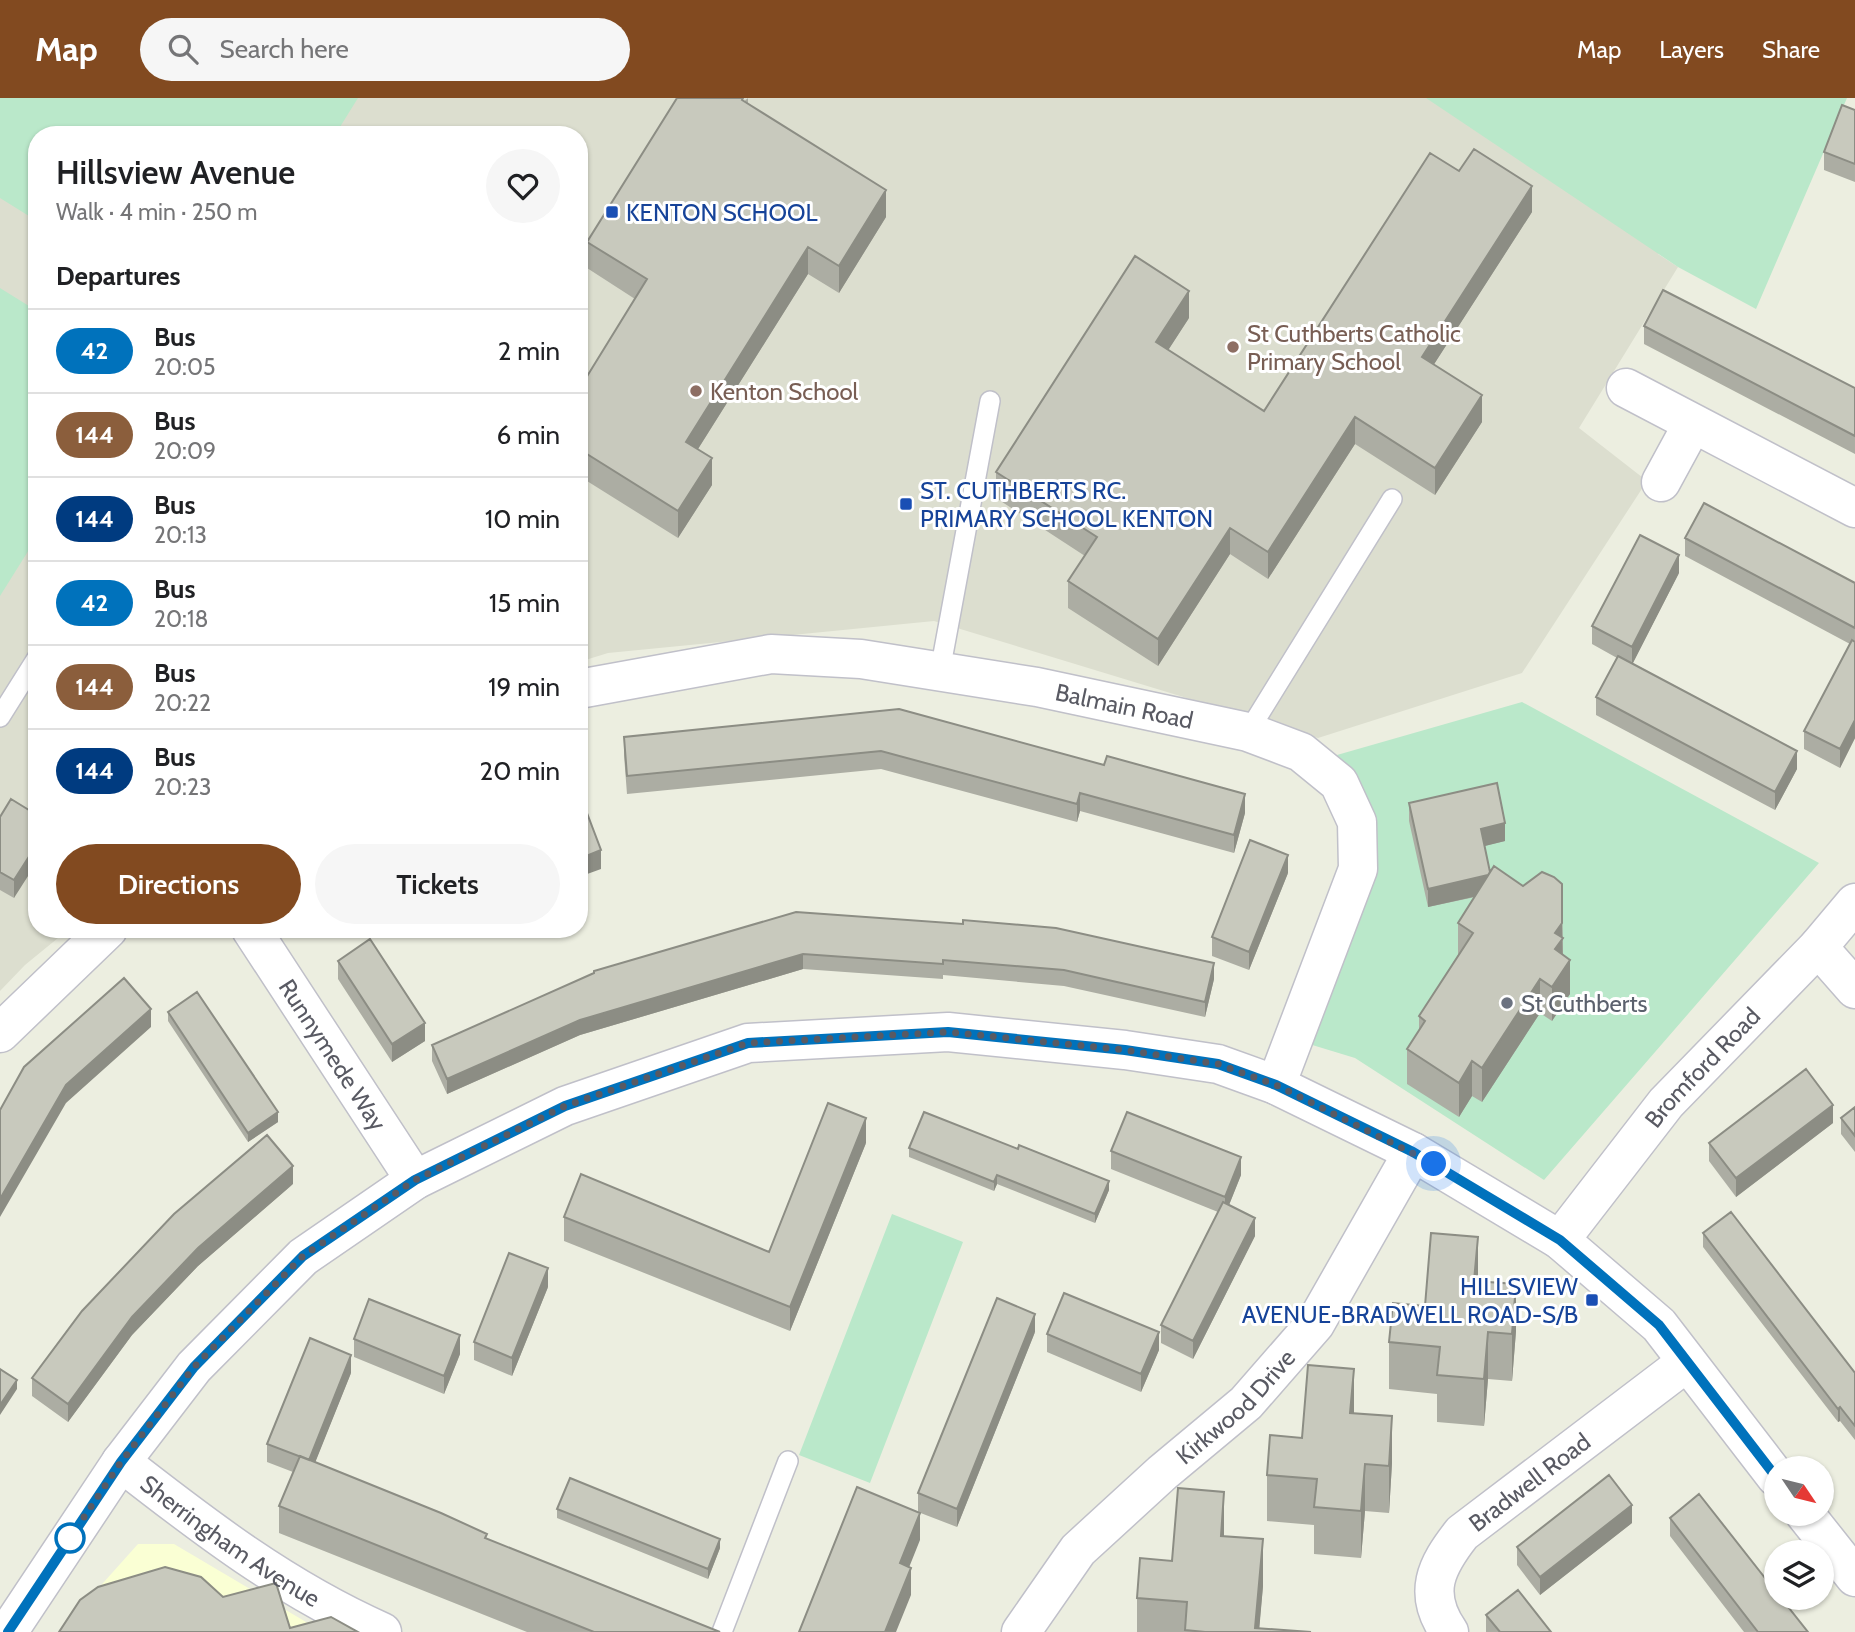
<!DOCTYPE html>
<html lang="en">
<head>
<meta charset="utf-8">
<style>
  :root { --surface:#fff; --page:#f6f6f6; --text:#202124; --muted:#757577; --line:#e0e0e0; --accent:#824a20 }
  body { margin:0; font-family:Cabin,sans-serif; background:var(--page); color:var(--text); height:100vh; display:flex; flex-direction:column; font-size:26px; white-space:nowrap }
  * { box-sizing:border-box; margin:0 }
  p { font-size:23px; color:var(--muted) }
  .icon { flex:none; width:38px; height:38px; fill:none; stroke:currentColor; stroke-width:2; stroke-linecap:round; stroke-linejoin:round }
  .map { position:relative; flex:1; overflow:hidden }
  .panel { position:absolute; left:28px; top:28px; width:560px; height:812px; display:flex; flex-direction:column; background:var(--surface); border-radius:28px; box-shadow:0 2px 5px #0004 }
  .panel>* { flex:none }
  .badge { padding:0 14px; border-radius:23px; font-size:24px; line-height:46px }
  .needle { width:46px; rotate:125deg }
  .tools { position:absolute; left:1764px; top:1358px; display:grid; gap:14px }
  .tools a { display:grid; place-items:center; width:70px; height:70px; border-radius:50%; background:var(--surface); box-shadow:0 2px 5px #0004; font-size:35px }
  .you { position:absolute; width:35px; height:35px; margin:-18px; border:5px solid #fff; border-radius:50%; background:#1a73e8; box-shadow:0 0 0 10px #1a73e833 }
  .map>.badge { position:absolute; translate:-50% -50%; box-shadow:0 0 0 4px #fff }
  h2 { padding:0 28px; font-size:26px; line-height:63px }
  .round { display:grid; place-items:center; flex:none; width:74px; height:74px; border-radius:37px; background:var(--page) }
  .head { display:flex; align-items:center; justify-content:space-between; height:119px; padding:0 28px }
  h1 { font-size:33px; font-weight:600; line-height:52px }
  .action { display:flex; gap:14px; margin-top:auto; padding:14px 28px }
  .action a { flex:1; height:80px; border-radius:42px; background:var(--accent); color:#fff; font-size:28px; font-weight:600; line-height:80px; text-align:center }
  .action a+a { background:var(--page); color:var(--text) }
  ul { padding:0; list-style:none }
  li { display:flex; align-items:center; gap:21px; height:84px; padding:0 28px; border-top:2px solid var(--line) }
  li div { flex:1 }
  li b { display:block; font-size:26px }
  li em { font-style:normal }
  li .badge { min-width:77px; font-weight:700; text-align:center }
  header { display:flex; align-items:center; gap:42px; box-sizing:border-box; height:98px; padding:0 35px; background:var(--accent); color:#fff }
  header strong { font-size:33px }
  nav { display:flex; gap:38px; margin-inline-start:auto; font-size:24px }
  .search { width:490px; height:63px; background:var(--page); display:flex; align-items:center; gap:18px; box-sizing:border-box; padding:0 24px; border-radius:38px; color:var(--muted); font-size:26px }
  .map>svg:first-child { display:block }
  .commercial { fill:#faffd4 }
  .education { fill:#dcdecf }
  .green { fill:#bae8ca }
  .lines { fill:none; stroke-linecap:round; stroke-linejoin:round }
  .service-casing { stroke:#c0c0c9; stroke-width:22 }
  .minor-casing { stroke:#c0c0c9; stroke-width:41 }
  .tertiary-casing { stroke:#c0c0c9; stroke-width:41 }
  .service { stroke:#fff; stroke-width:19 }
  .minor { stroke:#fff; stroke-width:38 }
  .tertiary { stroke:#fff; stroke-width:38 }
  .wall { fill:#acada3 }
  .shaded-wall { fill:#8c8d84 }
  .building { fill:#c8c9bd; stroke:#8c8d84; stroke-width:2 }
  .line-casing { stroke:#fff; stroke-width:16 }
  .line { stroke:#0072bc; stroke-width:10 }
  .walk { stroke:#595a63; stroke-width:7; stroke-dasharray:0 12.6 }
  .transit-dot { fill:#1a4fb4; stroke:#fff; stroke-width:2.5 }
  .education-dot { fill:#8d6e63; stroke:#fff; stroke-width:2.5 }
  .worship-dot { fill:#6b7280; stroke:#fff; stroke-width:2.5 }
  .stop-dot { fill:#fff; stroke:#0072bc; stroke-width:3.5 }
  .labels { text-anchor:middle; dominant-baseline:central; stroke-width:6; stroke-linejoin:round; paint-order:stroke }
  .transit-label { font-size:24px; fill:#164399; stroke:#fff; text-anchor:start }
  .education-label { font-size:24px; fill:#785e54; stroke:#fff; text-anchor:start }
  .street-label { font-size:24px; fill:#595a63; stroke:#fff }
  .worship-label { font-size:24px; fill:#5b616d; stroke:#fff; text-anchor:start }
</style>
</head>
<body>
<header>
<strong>Map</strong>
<div class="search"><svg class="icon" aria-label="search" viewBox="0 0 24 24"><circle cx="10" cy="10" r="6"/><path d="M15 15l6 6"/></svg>Search here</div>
<nav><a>Map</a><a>Layers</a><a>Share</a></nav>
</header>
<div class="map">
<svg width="1855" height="1534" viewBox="0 0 1855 1534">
  <rect width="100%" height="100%" fill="#eceee0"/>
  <path class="commercial" d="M138,1446h36l149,88h-255l27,-40z"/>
  <path class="education" d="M0,0h1732l-74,156 20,13 -99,161 68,53 -125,192 -204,65 -384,-117 -326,32 -29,9v-527h-542v794h32l-44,36 -25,26z"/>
  <path class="green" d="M0,0h358l-23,37h-298v86l-37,-23z
    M1426,0h421l-91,211 -78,-42z
    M0,190l37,23v226l-37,59z
    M1522,604l297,161 -275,317 -189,-122 -46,-14 69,-177 -8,-65 -33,-47z
    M892,1116l71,28 -93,241 -71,-28z"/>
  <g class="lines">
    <g class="service-casing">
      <path id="service" d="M940,573l50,-270
        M0,619l37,-59
        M1248,634l144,-233
        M722,1534l66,-171"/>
    </g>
    <g class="minor-casing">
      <g id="minor">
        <path d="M1626,290l229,120"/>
        <path d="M1661,384l31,-57"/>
        <path id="s1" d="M579,591l192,-35 90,5 176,28 211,45 53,20 38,31 18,39 1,47 -82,216"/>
        <path id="s2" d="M251,831l164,251"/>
        <path d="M1818,849l37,42"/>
        <path d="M0,935l108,-104"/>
        <path id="s3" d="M1560,1142l106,-137 152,-156 37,-44"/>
        <path id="s4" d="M121,1364c83,65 164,127 261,170"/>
        <path d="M8,1534l113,-170 73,-95 109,-110 112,-77 150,-74 183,-63 200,-11 177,18 93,14 58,21 137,67"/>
        <path id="s5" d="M1449,1534c-27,-39 -13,-66 13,-99l225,-171"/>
      </g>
    </g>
    <g class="tertiary-casing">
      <g id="tertiary">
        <path d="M1805,1416l50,63"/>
        <path id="s6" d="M1021,1534l57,-82 84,-77 84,-70 69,-79 98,-172 147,88 99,85 117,152"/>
      </g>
    </g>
    <use href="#service" class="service"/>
    <use href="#minor" class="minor"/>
    <use href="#tertiary" class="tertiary"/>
  </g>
  <path class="wall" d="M748,0v5l138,114 -47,76 -31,-19 -110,175 14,36 -34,53 -99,-62v-102l7,4 49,-79 -48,-31v-26z
    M1855,12v72l-31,-12v-18z
    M1459,73l73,41 -98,152 48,58 -47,73 -80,-51 -87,135 -38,-25 -72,112 -90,-58v-27l17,-25 -89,-58v-26l193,-154 -21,32 96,61z
    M1644,228l211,62v66l-211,-110z
    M1685,440l170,45v155l-15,30 -36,-19v-18l46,-87 -165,-88z
    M1679,475l-47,91 165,105 -22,41 -179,-95v-18l21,-39 -25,-14v-18z
    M899,611l346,104 -11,40 -154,-42 -3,11 -196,-53 -254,25 -3,-39v-18z
    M1409,705l96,38 -21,5 6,26 33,14 39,-2 1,70 7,40 -18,27 -12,-8 -58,89 -10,-6 -13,21 -52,-33v-35l12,-19v-14l39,-61v-32l17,-26 -47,10 -19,-86z
    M37,717l-23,83 -14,-8v-73z
    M1288,775l-39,97 -37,-14v-19z
    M796,814l418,67 -9,38 -141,-31 -121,-11v4l-140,-10 -223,66 -133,59 -15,-33v-16l162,-71v-3z
    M338,863l87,80 -33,21 -54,-83z
    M168,914l110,110 -30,20 -80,-121z
    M1855,1009v45l-14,-18v-16z
    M1833,1025l-97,74 -27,-36v-18z
    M866,1045l-76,188 -226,-90v-24l205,35z
    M909,1050l200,42 -14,33 -98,-39 -3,7 -85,-34z
    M1111,1053l130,24 -12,30 26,31 -62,123 -32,-16v-18l57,-113 -107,-43z
    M293,1086l-95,82 -66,69 -64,87 -36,-26v-18z
    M1703,1135l152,140v67l-15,-19 -2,1 -135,-175z
    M1478,1183l38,50 -4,50 -24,-2 -4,47 -47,-4v-28l-48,-5v-47l36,-36z
    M548,1189l-36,89 -38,-16v-18z
    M1035,1234l-78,195 -39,-15v-19z
    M1047,1236l112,16 -18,42 -94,-40z
    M354,1241l106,15 -16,40 -90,-37z
    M351,1275l-36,89 172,77 233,93h-193l-248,-99v-27l14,-34 -26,-10v-18z
    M1354,1315l38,50 -3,50 -24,-2 -4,47 -47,-4v-29l-47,-4v-46l35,-37z
    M557,1411l163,39 -12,31 -151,-61z
    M1670,1420l138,114h-64l-74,-96z
    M1632,1425l-92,72 -23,-30v-18z
    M1224,1438l39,50 -4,42 52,4h-174v-34l35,-37z
    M1486,1517l65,17h-65z"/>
  <path class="shaded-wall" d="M1532,88v26l-110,171v-26z
    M886,92v27l-47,76v-27z
    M808,149v27l-122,194v-26z
    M1189,193v27l-33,51v-27z
    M1482,297v27l-47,73v-27z
    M1355,319v27l-87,135v-27z
    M712,360v27l-34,53v-27z
    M1230,430v26l-72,112v-27z
    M1679,457v18l-47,92v-18z
    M1855,622v18l-15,30v-19z
    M1797,653v18l-22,41v-18z
    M1080,695v18l-3,11v-18z
    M1245,696v19l-11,40v-18z
    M1505,725v18l-24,6v-18z
    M37,746v18l-23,36v-18z
    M601,752v19l-22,8v-18z
    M1288,757v18l-39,97v-18z
    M1491,777v18l-63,14v-18z
    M1562,825l1,48 7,-11v34l-18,27v-34l3,-54z
    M803,856v15l-223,66 -133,59v-15l133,-59z
    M1214,865v16l-9,38v-15z
    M1540,881v34l-58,89v-34z
    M151,911v18l-85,76 -66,114v-18l66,-114z
    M425,925v18l-33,21v-18z
    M1472,963v35l-13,21v-34z
    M1833,1007v18l-97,74v-19z
    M278,1014v10l-30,20v-9z
    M866,1020v25l-76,188v-24z
    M1241,1059v18l-16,40v-18z
    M293,1068v18l-95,82 -66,69 -64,87v-18l64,-87 66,-69z
    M997,1077v9l-3,7v-9z
    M1109,1083v9l-14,33v-9z
    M1255,1120v18l-62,123v-18z
    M1478,1139v47l-4,-3z
    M548,1170v19l-36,89v-18z
    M1516,1186v47l-4,50v-47z
    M1035,1216v18l-78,195v-18z
    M1159,1234v18l-18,42v-18z
    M1488,1234v47l-4,47v-47z
    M460,1237v19l-16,40v-18z
    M351,1257v18l-42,105v-18z
    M1354,1271v47l-4,-3z
    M17,1282v9l-17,26v-10z
    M1840,1309v14l-2,1v-13z
    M1392,1318v47l-3,50v-47z
    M1365,1366v47l-4,47v-47z
    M1224,1394v47l-3,-3z
    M1632,1407v18l-92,72v-18z
    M920,1415v27l-20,50v-27z
    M720,1441v9l-12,31v-10z
    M1263,1441v47l-4,46h-4z
    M911,1470v27l-15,37h-11z"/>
  <path class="building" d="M677,0h66l-1,2 144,90 -47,76 -31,-19 -122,195 26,16 -34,53 -99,-62v-75l7,4 61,-99 -60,-37z
    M1842,7l13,5v54l-31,-12z
    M1474,51l58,37 -110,171 60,38 -47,73 -80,-51 -87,135 -38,-24 -72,111 -90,-58 29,-44 -101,-65 139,-216 54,35 -33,51 108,69 166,-258 29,18z
    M1663,192l192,98v48l-211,-110z
    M1704,405l151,80v45l-170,-90z
    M1640,437l39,20 -47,92 -40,-21z
    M1852,542l3,2v78l-15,29 -36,-18z
    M1618,558l179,95 -22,41 -179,-95z
    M899,611l205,56 3,-9 138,38 -11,41 -154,-42 -3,11 -196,-53 -254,25 -3,-39z
    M1497,685l8,40 -24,6 9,43 -2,3 -60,14 -19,-86z
    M579,694l22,58 -22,9z
    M11,701l26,16v29l-23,36 -14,-8v-55z
    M1250,742l38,15 -39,97 -37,-15z
    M1494,768l29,20 19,-14 12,5 8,7v39l-7,10 8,5 -8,11 15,11 -18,27 -12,-8 -58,89 -10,-7 -13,22 -52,-34 18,-28 -6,-5 54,-83 -15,-10z
    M796,814l167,12v-4l93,8 158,35 -9,39 -141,-32 -121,-10v4l-140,-10 -223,66 -133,59 -15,-34 162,-72v-2z
    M370,841l55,84 -33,21 -54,-83z
    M124,880l27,31 -85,76 -66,114v-89l24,-43z
    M197,894l81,120 -30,21 -80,-121z
    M1806,971l27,36 -97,73 -27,-35z
    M828,1005l38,15 -76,189 -226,-90 17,-43 188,78z
    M1855,1009v29l-14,-18z
    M924,1014l94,37 1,-4 90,36 -14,33 -98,-39 -3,7 -85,-34z
    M1127,1014l114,45 -16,40 -114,-46z
    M267,1037l26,31 -95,82 -66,69 -64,87 -36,-26 50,-67 92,-97z
    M1223,1104l32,16 -62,123 -32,-16z
    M1731,1114l124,161v53l-15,-19 -2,2 -135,-176z
    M1431,1135l47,4 -4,44 42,3 -4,50 -24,-2 -4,47 -47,-4 3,-28 -51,-5 4,-39 32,3z
    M509,1155l39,15 -36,90 -38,-16z
    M1064,1195l95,39 -18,42 -94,-40z
    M997,1200l38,16 -78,195 -39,-16z
    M369,1201l91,36 -16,41 -90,-37z
    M310,1240l41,17 -42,105 -42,-16z
    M1308,1267l46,4 -4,44 42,3 -3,50 -24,-2 -4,47 -47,-4 3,-28 -50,-4 3,-40 32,3z
    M0,1271l17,11 -17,25z
    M300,1358l141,57 46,21 -2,4 235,94h-126l-315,-126z
    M1609,1377l23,30 -92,72 -23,-30z
    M570,1380l150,61 -12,30 -151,-60z
    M857,1389l63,26 -20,50 11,5 -26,64h-86z
    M1178,1390l46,4 -3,44 42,3 -8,89 56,4h-106l-20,-2 2,-28 -50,-4 3,-40 32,3z
    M1699,1396l77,98v6h5l27,34h-50l-88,-114z
    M165,1469l36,10 22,20 53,-14 14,45 41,-11 27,15h-299l21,-32 18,-13z
    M1518,1492l33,42h-51l-14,-17z"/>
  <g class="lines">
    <g class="line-casing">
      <path id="line" d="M8,1534l113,-170 73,-95 109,-111 112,-76 150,-74 183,-63 200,-11 177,18 93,14 58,21 137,67 147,88 99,85 117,152"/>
    </g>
    <use href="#line" class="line"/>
    <path class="walk" d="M70,1440l51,-76 73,-95 109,-111 112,-76 150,-74 183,-63 200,-11 177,18 93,14 58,21 158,79"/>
  </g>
  <g class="transit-dot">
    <rect x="605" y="107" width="14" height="14" rx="3.5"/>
    <rect x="899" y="399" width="14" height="14" rx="3.5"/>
    <rect x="1585" y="1195" width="14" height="14" rx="3.5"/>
  </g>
  <g class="education-dot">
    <circle cx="1233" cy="249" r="7"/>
    <circle cx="696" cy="293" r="7"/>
  </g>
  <circle class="worship-dot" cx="1507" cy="905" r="7"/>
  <circle class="stop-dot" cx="70" cy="1440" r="14"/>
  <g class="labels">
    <g class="transit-label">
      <text x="626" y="114">KENTON SCHOOL</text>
      <text x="920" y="392">ST. CUTHBERTS RC.<tspan x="920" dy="28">PRIMARY SCHOOL KENTON</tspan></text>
      <text x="1578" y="1188" text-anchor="end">HILLSVIEW<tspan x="1578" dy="28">AVENUE-BRADWELL ROAD-S/B</tspan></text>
    </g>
    <g class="education-label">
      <text x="1247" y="235">St Cuthberts Catholic<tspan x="1247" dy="28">Primary School</tspan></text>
      <text x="710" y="293">Kenton School</text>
    </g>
    <g class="street-label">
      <text stroke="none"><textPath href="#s1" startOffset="553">Balmain Road</textPath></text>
      <text stroke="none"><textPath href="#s2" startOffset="150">Runnymede Way</textPath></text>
      <text stroke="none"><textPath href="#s3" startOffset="224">Bromford Road</textPath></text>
      <text stroke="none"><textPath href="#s6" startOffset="313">Kirkwood Drive</textPath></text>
      <text stroke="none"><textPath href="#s5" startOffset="194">Bradwell Road</textPath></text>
      <text stroke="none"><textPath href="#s4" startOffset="135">Sherringham Avenue</textPath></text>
    </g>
    <g class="worship-label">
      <text x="1521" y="905">St Cuthberts</text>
    </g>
  </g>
</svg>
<div class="tools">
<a><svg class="needle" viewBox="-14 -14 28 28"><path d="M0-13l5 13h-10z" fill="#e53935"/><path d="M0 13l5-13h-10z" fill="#757577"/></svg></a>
<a><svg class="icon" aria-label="layers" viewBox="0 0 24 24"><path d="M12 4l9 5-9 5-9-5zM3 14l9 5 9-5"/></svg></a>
</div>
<div class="you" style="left:1434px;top:1066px"></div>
<section class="panel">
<div class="head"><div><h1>Hillsview Avenue</h1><p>Walk · 4 min · 250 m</p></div><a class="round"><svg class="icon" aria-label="heart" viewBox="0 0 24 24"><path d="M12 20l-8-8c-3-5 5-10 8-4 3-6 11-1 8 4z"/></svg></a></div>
<h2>Departures</h2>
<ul>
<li><span class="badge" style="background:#0072bc;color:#fff">42</span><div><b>Bus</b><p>20:05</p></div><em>2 min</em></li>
<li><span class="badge" style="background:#8b5e3c;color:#fff">144</span><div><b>Bus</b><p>20:09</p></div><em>6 min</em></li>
<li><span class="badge" style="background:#003b80;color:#fff">144</span><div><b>Bus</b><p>20:13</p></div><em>10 min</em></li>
<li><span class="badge" style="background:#0072bc;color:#fff">42</span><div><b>Bus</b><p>20:18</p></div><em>15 min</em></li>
<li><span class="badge" style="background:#8b5e3c;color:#fff">144</span><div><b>Bus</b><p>20:22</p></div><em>19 min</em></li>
<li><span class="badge" style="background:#003b80;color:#fff">144</span><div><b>Bus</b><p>20:23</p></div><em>20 min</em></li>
</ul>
<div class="action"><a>Directions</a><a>Tickets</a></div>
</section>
</div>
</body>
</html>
